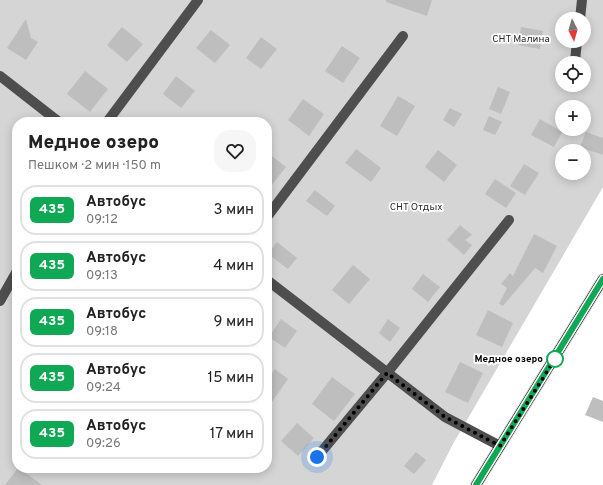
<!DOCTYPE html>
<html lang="ru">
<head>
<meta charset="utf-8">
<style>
  :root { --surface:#fff; --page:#f6f6f6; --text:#222; --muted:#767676; --line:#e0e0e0 }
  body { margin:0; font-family:Overpass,sans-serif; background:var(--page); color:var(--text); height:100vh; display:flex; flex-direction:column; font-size:15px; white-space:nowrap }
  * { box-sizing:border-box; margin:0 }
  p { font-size:13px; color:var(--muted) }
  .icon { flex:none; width:22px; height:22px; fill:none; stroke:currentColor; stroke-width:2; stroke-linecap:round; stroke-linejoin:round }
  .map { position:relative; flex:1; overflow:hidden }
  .side { position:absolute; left:12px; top:117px; width:260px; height:356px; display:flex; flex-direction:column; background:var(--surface); border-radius:16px; box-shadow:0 2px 10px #0003 }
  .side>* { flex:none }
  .badge { padding:0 8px; border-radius:6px; font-size:14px; line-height:26px }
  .needle { width:26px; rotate:175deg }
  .tools { position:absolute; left:555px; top:12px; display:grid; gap:8px }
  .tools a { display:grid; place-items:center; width:36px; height:36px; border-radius:50%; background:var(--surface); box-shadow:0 2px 10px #0003; font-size:20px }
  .you { position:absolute; width:20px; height:20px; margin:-10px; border:3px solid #fff; border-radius:50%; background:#1a73e8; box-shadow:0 0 0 6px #1a73e833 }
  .map>.badge { position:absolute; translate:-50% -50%; box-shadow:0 0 0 2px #fff }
  .round { display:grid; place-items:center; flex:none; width:42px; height:42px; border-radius:16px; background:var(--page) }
  .headline { display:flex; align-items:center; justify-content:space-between; height:68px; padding:0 16px }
  h1 { font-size:19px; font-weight:800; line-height:30px }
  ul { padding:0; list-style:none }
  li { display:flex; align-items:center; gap:12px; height:50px; margin:0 8px 6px; padding:0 8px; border:2px solid var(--line); border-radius:16px }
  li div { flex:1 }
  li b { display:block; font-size:15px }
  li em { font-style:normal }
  li .badge { min-width:44px; font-weight:700; text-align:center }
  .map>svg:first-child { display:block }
  .green { fill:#d5d5d5; fill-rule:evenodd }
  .building { fill:#bebebe }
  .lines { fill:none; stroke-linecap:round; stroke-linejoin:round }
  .major-casing { stroke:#dbdbdb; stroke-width:12 }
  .minor { stroke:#4e4e4e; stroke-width:10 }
  .major { stroke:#000; stroke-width:10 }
  .line-casing { stroke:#fff; stroke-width:9 }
  .line { stroke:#10a855; stroke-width:6 }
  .walk { stroke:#000; stroke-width:4; stroke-dasharray:0 7.2 }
  .stop-dot { fill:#fff; stroke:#10a855; stroke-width:2 }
  .labels { text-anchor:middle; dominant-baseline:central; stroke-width:3.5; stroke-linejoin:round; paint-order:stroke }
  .park-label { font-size:10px; fill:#2c2c2c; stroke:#fff }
  .stop-label { font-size:10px; font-weight:bold; fill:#000; stroke:#fff; text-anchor:end }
</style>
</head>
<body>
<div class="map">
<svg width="603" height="485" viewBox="0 0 603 485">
  <rect width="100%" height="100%" fill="#fff"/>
  <path class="green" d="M0,0h603v187l-150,257 -21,41h-432zM562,19h22v22h-22zM562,63h22v22h-22zM562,107h22v22h-22zM17,122h250v346h-250zM562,151h22v22h-22z"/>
  <path class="building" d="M386,0h46l-5,16 -41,-14z
    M26,19l5,19 7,4 -12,18 -19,-12z
    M122,27l21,17 -16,18 -20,-17z
    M521,27l22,4 -3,18 -22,-4z
    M211,30l19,15 -15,18 -19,-15z
    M261,37l16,12 -16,20 -15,-11z
    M342,46l18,12 -17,25 -18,-12z
    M85,71l23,18 -18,23 -23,-18z
    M176,76l19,15 -14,17 -18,-14z
    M498,87l12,5 -9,22 -12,-5z
    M398,96l17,10 -18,30 -17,-10z
    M303,99l21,15 -15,22 -21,-16z
    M450,108l12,6 -8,13 -11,-7z
    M489,116l13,6 -7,13 -12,-5z
    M540,119l22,13 -8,15 -23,-12z
    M586,132l17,6v17l-23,-8z
    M356,149l25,19 -10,14 -26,-19z
    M438,150l19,15 -13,17 -19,-15z
    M267,152l19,15 -19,24z
    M524,164l15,9 -14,22 -15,-9z
    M495,179l21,14 -10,15 -21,-14z
    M315,190l20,16 -8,10 -21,-15z
    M460,225l12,10 -7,5 7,5 -8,10 -17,-15z
    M534,234l23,12 -14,27 -8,-5 -32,38 -4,-2 8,-16 -6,-4 9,-11 3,3z
    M277,242l20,16 -9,11 -20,-15z
    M353,265l17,14 -21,25 -17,-14z
    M423,274l17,13 -12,15 -16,-13z
    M488,310l25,13 -11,24 -26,-12z
    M281,319l16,12 -12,17 -16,-11z
    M388,319l12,9 -10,14 -11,-9z
    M460,362l23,11 -15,30 -23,-11z
    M275,369l13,10 -21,30v-29z
    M332,377l23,17 -21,27 -22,-17z
    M593,397l10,4v21l-18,-7z
    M297,423l17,15 -16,18 -17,-15z
    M416,452l10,8 -12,14 -10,-8z
    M18,468h1l23,17h-37z"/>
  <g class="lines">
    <g class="major-casing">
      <path id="major" d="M476,485l127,-206"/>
    </g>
    <path class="minor" d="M580,19l2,-19
      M575,61l2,-20
      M0,76l59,46
      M107,122l91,-122
      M267,217l136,-181
      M267,280l178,137 55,29
      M0,301l17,-30
      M317,457l70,-84 122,-153"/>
    <use href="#major" class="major"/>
  </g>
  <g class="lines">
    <g class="line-casing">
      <path id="line" d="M476,485l127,-206"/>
    </g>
    <use href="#line" class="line"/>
    <path class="walk" d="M317,457l70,-84 58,44 55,29 55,-87"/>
  </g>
  <circle class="stop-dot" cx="555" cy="359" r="8"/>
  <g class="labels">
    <g class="park-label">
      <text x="521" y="39">СНТ Малина</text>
      <text x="416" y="207">СНТ Отдых</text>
    </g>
    <g class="stop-label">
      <text x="543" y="359">Медное озеро</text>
    </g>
  </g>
</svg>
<div class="tools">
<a><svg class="needle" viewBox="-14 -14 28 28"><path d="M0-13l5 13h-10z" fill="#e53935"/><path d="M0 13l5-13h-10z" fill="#767676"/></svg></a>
<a><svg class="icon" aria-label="locate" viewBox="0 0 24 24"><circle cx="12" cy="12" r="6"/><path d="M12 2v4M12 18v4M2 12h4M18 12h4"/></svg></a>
<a>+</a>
<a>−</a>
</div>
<div class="you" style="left:317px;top:457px"></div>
<section class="side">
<div class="headline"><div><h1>Медное озеро</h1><p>Пешком · 2 мин · 150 m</p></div><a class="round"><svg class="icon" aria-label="heart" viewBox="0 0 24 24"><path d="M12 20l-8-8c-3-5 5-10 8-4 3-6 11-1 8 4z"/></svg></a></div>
<ul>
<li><span class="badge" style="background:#10a855;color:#fff">435</span><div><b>Автобус</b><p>09:12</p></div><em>3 мин</em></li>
<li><span class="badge" style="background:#10a855;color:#fff">435</span><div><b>Автобус</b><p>09:13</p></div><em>4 мин</em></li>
<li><span class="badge" style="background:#10a855;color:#fff">435</span><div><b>Автобус</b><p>09:18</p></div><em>9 мин</em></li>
<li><span class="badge" style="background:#10a855;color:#fff">435</span><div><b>Автобус</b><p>09:24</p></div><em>15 мин</em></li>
<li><span class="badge" style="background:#10a855;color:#fff">435</span><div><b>Автобус</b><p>09:26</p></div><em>17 мин</em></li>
</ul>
</section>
</div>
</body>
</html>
